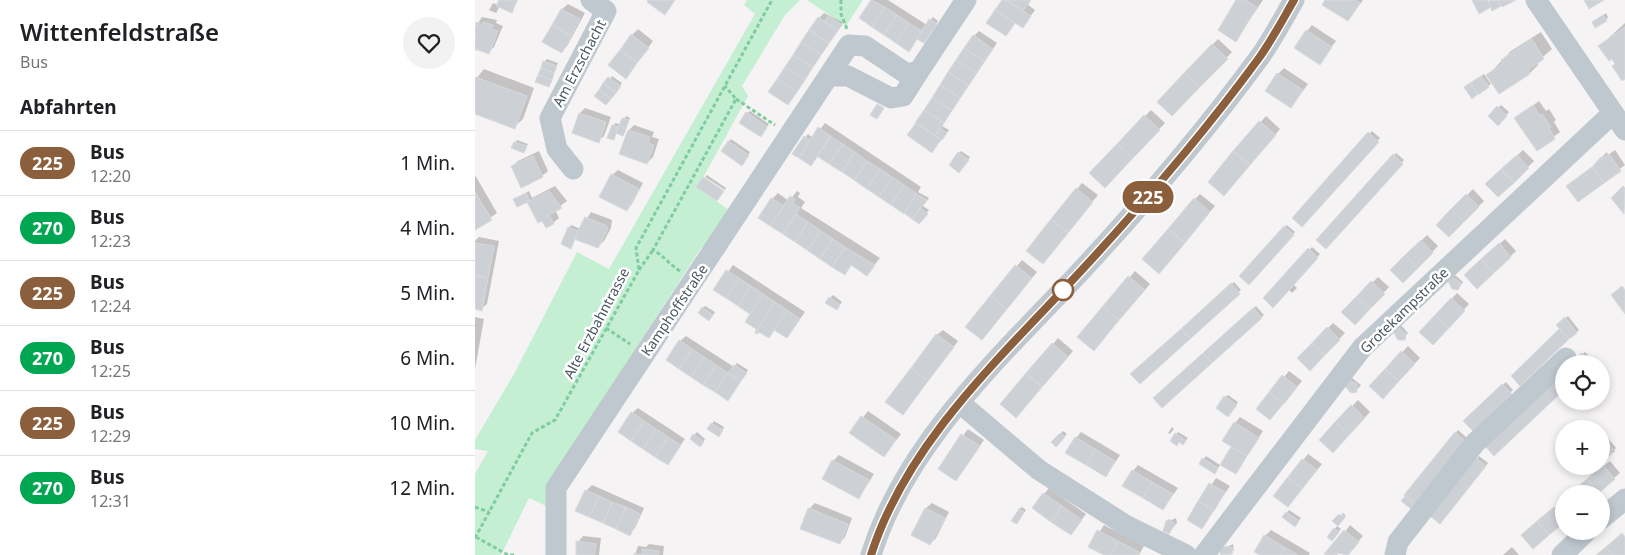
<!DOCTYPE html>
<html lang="de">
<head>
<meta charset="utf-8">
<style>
  :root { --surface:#fff; --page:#f2f2f2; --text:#202124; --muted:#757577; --line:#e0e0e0 }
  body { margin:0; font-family:"Noto Sans",sans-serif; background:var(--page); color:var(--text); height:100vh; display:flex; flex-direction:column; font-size:19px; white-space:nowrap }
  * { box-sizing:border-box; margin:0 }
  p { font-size:16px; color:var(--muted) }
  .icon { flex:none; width:28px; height:28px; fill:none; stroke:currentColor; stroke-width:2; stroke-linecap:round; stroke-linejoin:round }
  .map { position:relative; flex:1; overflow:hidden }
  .sheet { display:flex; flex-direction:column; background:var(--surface); width:475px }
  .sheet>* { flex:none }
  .badge { padding:0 10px; border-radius:16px; font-size:18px; line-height:32px }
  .buttons { position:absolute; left:1080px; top:355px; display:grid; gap:10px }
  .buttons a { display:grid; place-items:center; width:55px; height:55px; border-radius:50%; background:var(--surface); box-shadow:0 2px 8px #0003; font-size:25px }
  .map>.badge { position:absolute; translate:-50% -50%; box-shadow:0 0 0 2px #fff }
  h2 { padding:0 20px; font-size:19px; line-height:45px }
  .round { display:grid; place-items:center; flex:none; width:52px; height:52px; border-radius:26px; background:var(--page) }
  .head { display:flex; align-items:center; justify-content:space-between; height:85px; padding:0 20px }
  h1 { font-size:24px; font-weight:600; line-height:38px }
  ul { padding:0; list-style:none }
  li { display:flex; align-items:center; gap:15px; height:65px; padding:0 20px; border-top:1px solid var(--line) }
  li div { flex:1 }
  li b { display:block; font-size:19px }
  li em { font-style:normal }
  li .badge { min-width:55px; font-weight:700; text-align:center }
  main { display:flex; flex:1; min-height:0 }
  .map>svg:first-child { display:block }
  .green { fill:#c5efd2 }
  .shadow { fill:#0003 }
  .building { fill:#cdd0d5; stroke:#d7d9dd }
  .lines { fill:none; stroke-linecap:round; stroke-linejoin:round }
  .path { stroke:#7ecc9f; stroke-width:3; stroke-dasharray:4 2.5; stroke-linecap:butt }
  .minor { stroke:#bfc8ce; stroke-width:21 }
  .line-casing { stroke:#fff; stroke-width:11 }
  .line { stroke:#8b5e3c; stroke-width:8 }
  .stop-dot { fill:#fff; stroke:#8b5e3c; stroke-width:2.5 }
  .labels { text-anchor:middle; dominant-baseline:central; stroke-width:5; stroke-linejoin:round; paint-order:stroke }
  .street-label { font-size:14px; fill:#4b5760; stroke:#fff }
</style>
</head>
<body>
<main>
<section class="sheet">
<div class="head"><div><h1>Wittenfeldstraße</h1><p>Bus</p></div><a class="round"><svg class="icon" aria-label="heart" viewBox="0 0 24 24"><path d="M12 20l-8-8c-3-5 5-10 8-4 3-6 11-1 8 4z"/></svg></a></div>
<h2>Abfahrten</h2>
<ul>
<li><span class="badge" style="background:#8b5e3c;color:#fff">225</span><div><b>Bus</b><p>12:20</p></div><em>1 Min.</em></li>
<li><span class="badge" style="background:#00a651;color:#fff">270</span><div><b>Bus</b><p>12:23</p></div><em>4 Min.</em></li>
<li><span class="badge" style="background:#8b5e3c;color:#fff">225</span><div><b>Bus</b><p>12:24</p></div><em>5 Min.</em></li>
<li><span class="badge" style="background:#00a651;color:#fff">270</span><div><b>Bus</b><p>12:25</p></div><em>6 Min.</em></li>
<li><span class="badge" style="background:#8b5e3c;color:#fff">225</span><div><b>Bus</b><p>12:29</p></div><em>10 Min.</em></li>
<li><span class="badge" style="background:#00a651;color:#fff">270</span><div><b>Bus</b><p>12:31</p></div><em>12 Min.</em></li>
</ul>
</section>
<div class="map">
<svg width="1150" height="555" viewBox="0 0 1150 555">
  <rect width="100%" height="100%" fill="#f5f3f3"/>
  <path class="green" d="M272,0h53l-15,15 -43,71 6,10 -44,80 -8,11 33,23 -24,37 -4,1 -147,226 -8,32 -17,-8 -28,57h-26v-81l13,-23 -13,-2v-9l39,-66 63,-122 32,17 146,-255 -11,-9z
    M332,0h56l-17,26z"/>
  <path class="shadow" d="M25,0h18l-6,11 -12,-5 -4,7 -7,-3 4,-7 5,2z
    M398,0h15l39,25 6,-8 5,4 -12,18 -8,-1 -10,12 -47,-32z
    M528,0h28l-3,5 7,5 -12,17 -7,-5 -9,12 -18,-12z
    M763,0h25l-27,40z
    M852,0h36l-15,20z
    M93,4l17,9 -18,33 -5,5 -17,-9 17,-33z
    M349,13l18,9v3l-54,78 31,-85z
    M1131,13l2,4 -2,3h-10z
    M7,17l15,3 -1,3 7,3 -9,21 -6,5 -10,-4 -3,3v-23z
    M1150,23v54l-12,-11 3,-3 -16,-17z
    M837,25l24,16 -17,22 -12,-32z
    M163,29l15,12 -22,30 1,-36z
    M504,31l18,12 -55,83 7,4 -17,22 41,-115z
    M1066,32l11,17 -15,13 1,3 -8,8 -42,2 23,-24z
    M743,39l14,13 -60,63 -13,-14z
    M72,59l11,4 -10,22 -4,-23z
    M809,68l24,16 -17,23 -13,-33z
    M9,69l50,19 -11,31 -9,8 -39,-14v-33z
    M1009,74l7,10 -19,13 -4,-12z
    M137,76l10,7 -13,18 1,-22z
    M1064,101l7,10 3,-2 7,11 -2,2 6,10 -23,17 -21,-31z
    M1026,105l8,7 -11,12 -9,-8z
    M110,108l26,9 -7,19 -6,5 -18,-28z
    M676,110l14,13 -60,63 -14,-13z
    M275,111l19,13 -6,9 -16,-20z
    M151,116l4,2 -5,14 -2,2 -6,-2 -3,7 -1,-14 3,-2 5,2z
    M791,116l14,13 -50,59 -21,-6z
    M350,123l96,64 -3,5 11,6 -6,8 6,4 -10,12 -101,-67 -8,9 -16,-11 14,-19 5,4z
    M159,125l20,7 -2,5 7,2 -6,18 -6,6 -18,-33z
    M897,131l8,7 -78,87 -9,-8z
    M256,139l19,13 -6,9 -16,-19z
    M42,140l11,4 -4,7 -11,-4z
    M1048,150l11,11 -36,35 -11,-12z
    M1140,150l10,15 -47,35 -10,-14 31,-25 5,-6 3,-3 1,3z
    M64,151l9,20 -6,5 -30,-10 6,-5z
    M486,151l9,6 -8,12 -3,-16z
    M921,153l8,7 -78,87 -8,-8z
    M143,170l25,13 -11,21 -5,6 -15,-35z
    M0,175l22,38 -22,15z
    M232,175l19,13 -1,2 -20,-13z
    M607,183l16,12 -55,68 34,-74z
    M80,186l12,15 -12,9 4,8 -6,5 -10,-4 -16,-18 -13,-1 15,-9 3,7z
    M998,189l11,12 -35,35 -11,-11z
    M322,191l3,2 -2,4 7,5 -4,6 79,50 -13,16 -14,-10 -9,9 -72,-74 6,-6 11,8z
    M725,194l15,12 -51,60 31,-67z
    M116,212l21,8 -1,8 -7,13 -6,5 -22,-8 -5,9 -2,-19 2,-3 10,4z
    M812,225l8,7 -46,52 -9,-8z
    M952,235l11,11 -35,36 -11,-12z
    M4,237l20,4 -12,63 -6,5 -6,-1v-67z
    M1030,239l11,12 -39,37 -6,-18z
    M837,247l8,7 -27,30 4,4 -5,5 -4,-4 -23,9z
    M547,260l15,12 -50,61 -20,-6z
    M258,265l72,47 -18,25 -12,-8 -6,7 -11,-7 -6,-15 -37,-24z
    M660,271l15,13 -51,60 -20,-7z
    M980,275l8,7 -4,6 -4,1 -6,-8z
    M903,277l11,10 -34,36 -12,-11z
    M759,282l7,8 -101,92 -8,-8z
    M982,293l12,11 -31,34 -17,-6z
    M358,295l9,7 -3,4 -9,-8z
    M230,306l10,6 -3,5 -9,-9z
    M781,306l8,9 -102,92 -8,-9z
    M1093,316l11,14 -59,54 -8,-8 49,-47 -1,-6z
    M0,317l9,2 -9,50z
    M858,323l12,10 -35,36 -11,-11z
    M926,325l7,8 -6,6 -8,-7z
    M468,330l15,11 -55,73 34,-79z
    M211,336l48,31 3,-4 11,7 -20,29 -48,-58z
    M583,338l15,13 -51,60 31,-67z
    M933,346l12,12 -31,33 -18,-5z
    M1110,352l8,8 -4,4h-16z
    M814,371l13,10 -32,38 -12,-10z
    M877,378l9,7 -6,7 -9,-7z
    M1031,382l7,8 -40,39 -8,-8z
    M753,395l10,7 -8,11 -5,-16z
    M883,400l12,12 -37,39 -12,-11z
    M163,408l47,31 -17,24 -36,-50z
    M393,411l33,23 -17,22 -33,-23z
    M765,417l23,14 -27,42 -14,-8 11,-19 2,-23z
    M239,421l10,6 -3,6 -12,-4z
    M697,427l2,2 -4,5 -2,-1z
    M493,429l16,11 -28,40 -17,-11z
    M983,430l9,8 -54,67 -11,-4z
    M588,431l4,3 -11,11 -3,-3z
    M222,432l8,7 -3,4 -11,-4z
    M606,432l39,23 -14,21 -30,-38z
    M703,432l10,6 -3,3 -9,-7z
    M1132,437l9,11 -12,11 -3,-4v-13z
    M833,454l14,10 -34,42 -13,-10z
    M364,455l35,19 -15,24 -26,-37z
    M731,456l14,9 -3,5 -17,-7z
    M1004,456l9,7 -45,57 34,-61z
    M1135,461l10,12 -6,5 -18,16h-24z
    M663,465l40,23 -15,21 -30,-38z
    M741,478l14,8 -28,41 -13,-8z
    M117,485l52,23 -9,20 -6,6 -43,-43z
    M574,488l37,26 -15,20 -27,-40z
    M340,503l37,15 -7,19 -5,5 -31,-33z
    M457,503l17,9 -13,26 -6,6 -17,-9 13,-27z
    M1085,503l4,4v14l-36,9z
    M547,507l4,3 -9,13 2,-14z
    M814,510l12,8 -4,5 -13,-6z
    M701,518l1,5 -6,7 -4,-8z
    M629,525l40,21 -5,9h-32l-17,-9z
    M875,525l13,11 -16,19 -9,-4 -2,3 3,1h-11z
    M862,526l4,3 -9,10 3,-10z
    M796,530l39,23 -1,2h-47l3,-19z
    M108,536l18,2 -2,17h-22l1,-13z
    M174,544l15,2 -1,9h-28l3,-9 8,1z
    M758,544l1,6 -3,3 -10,-3z
    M1037,547l7,8h-16z"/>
  <path class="building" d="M24,0h18l-5,13 -16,-7z
    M173,0h27l-10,15 -18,-13z
    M396,0l14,7 -13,20 -13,-9z
    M527,0h4l25,16 -8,12 -28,-18z
    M531,0h24l-7,11z
    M761,0h9l12,7 -21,35 -18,-12z
    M850,0h30l5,3 -12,18 -26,-16z
    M997,0h15l4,7 -12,7z
    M1023,0l3,6 -9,5 -4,-10z
    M1023,0h18l-14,7z
    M1109,0h20l-15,9z
    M410,7l12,8 -13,20 -12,-8z
    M86,9l19,10 -9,17 -19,-11z
    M520,10l20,13 -9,13 -20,-13z
    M422,15l12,8 -13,20 -12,-8z
    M1128,15l4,6 -12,7 -3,-6z
    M353,16l13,8 -4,6 -13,-8z
    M343,17l20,13 -9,13 -20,-13z
    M454,19l8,5 -13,19 -7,-4z
    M1,22l6,3 1,-3 10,3 -2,4 7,2 -9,23 -14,-5z
    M434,23l13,8 -13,21 -13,-9z
    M77,25l19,11 -9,17 -20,-11z
    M1150,27v52l-3,2 -10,-15 3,-2 -3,-5 -3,2 -11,-15z
    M334,30l20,13 -8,12 -20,-13z
    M831,30l26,17 -12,18 -26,-17z
    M156,34l18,14 -12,15 -17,-13z
    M498,35l20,14 -9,12 -20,-13z
    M1057,39l12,20 -16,11 2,4 -31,20 -13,-19 17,-12 -2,-3z
    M326,42l20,13 -8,12 -20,-12z
    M737,44l16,15 -28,28 -16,-14z
    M489,48l20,13 -8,12 -20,-13z
    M145,50l17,13 -11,16 -18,-14z
    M318,55l20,12 -8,13 -20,-13z
    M481,60l20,13 -8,12 -20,-13z
    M68,61l14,5 -3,7 -13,-5z
    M310,67l20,13 -8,12 -20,-13z
    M66,68l13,5 -2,7 -14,-5z
    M473,72l20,13 -8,13 -20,-13z
    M709,73l16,14 -28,29 -15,-14z
    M802,73l26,17 -12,18 -26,-17z
    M63,75l14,5 -3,7 -14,-5z
    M1006,76l8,11 -11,8 -8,-12z
    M0,77l52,19 -12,33 -40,-15z
    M133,77l13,9 -5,7 -13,-10z
    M302,79l20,13 -9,13 -20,-13z
    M128,83l13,10 -5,6 -12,-9z
    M995,83l8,11 -6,5 -8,-12z
    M465,85l20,13 -8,12 -20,-12z
    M124,90l12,9 -5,6 -12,-9z
    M457,98l20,12 -8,13 -20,-13z
    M402,104l7,4 -7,11 -7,-4z
    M1058,105l7,11 2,-2 9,13 -2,1 6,11 -18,12 -23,-33z
    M1022,106l10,10 -9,10 -10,-10z
    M449,110l20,13 -9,13 -20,-13z
    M271,112l21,15 -6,10 -22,-14z
    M104,113l27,9 -7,21 -27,-10z
    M669,115l16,15 -27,28 -16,-14z
    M147,118l7,2 -6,16 -7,-3z
    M784,121l17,14 -26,30 -17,-14z
    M441,123l25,16 -9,14 -25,-18z
    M137,125l6,2 -4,13 -7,-2z
    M343,127l13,9 -20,30 -12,-8z
    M465,128l7,5 -5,7 -7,-4z
    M153,130l22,7 -2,6 6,2 -7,19 -28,-10z
    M893,132l11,10 -77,85 -10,-9z
    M329,136l6,4 -11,18 -7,-4z
    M355,136l13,8 -14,20 -12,-8z
    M253,141l21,14 -7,11 -21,-15z
    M39,142l13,4 -3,7 -13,-5z
    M368,144l12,8 -13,20 -13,-8z
    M642,144l16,14 -28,30 -16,-15z
    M758,151l17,14 -26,31 -16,-14z
    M380,152l12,9 -13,19 -12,-8z
    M483,152l11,8 -10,13 -10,-8z
    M918,154l10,10 -77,85 -10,-9z
    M1134,154l12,17 -17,12 -12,-16 9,-10 1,2z
    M1042,155l12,13 -15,15 -13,-14z
    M58,156l10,21 -22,11 -10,-22z
    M392,161l13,8 -13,20 -13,-9z
    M1117,167l12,16 -26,19 -12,-16z
    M405,169l12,8 -13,20 -12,-8z
    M1026,169l13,14 -16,14 -13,-13z
    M136,174l28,15 -12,22 -28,-14z
    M228,177l21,14 -7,10 -21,-14z
    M417,177l12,8 -13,20 -12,-8z
    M429,185l13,9 -13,20 -13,-9z
    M1148,186l2,2 -1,26 -13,-16z
    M601,188l17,14 -25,31 -17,-14z
    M74,191l13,17 -13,7 5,9 -8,4 -4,-7 -4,2 -11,-21z
    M0,192l17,28 -17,10z
    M51,193l4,8 -13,6 -4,-8z
    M441,194l11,6 -15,19 -8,-6z
    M991,194l13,13 -15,15 -13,-13z
    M315,196l5,3 -2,4 7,5 -17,26 -13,-8z
    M296,198l13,8 -14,20 -12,-8z
    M719,198l16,14 -25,31 -17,-14z
    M445,208l8,6 -9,10 -7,-5z
    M976,209l13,13 -15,15 -13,-12z
    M321,214l12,8 -13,20 -12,-8z
    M110,217l22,9v5l-9,17 -24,-9z
    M576,219l17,14 -25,31 -17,-13z
    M333,222l13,9 -14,19 -12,-8z
    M809,226l10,9 -45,50 -10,-9z
    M93,227l10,4 -7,18 -10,-5z
    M693,229l17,14 -26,31 -17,-15z
    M346,231l12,8 -13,20 -13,-9z
    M358,239l12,8 -13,20 -12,-8z
    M946,240l12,13 -15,15 -13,-13z
    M0,243l19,3 -6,32 -13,-2z
    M1024,243l12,14 -17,16 -13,-14z
    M370,247l30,18 -8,11 -16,-11 -6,10 -13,-8z
    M833,248l10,10 -45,50 -10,-10z
    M930,255l13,13 -15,15 -13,-13z
    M1006,259l13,14 -17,16 -13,-14z
    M540,265l17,13 -25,31 -17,-13z
    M251,270l13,8 -13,20 -13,-8z
    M0,276l13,2 -6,33 -7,-2z
    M653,276l17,14 -26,30 -16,-14z
    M977,277l9,6 -3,7 -6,-1 -4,-8z
    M264,278l12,8 -13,20 -12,-8z
    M896,281l14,13 -15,15 -14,-12z
    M756,283l9,11 -50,45 -9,-10z
    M276,286l12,8 -13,20 -12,-8z
    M1147,286l3,4v24l-14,-19z
    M288,294l12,8 -20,31 1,-4 -11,-7z
    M515,296l17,13 -25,31 -17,-13z
    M354,297l11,8 -3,5 -12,-7z
    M881,297l14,12 -15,16 -14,-13z
    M976,298l14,13 -16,17 -14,-13z
    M300,302l12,8 -18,28 -10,-6 -1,2 -3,-1z
    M628,306l16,14 -25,31 -17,-14z
    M227,307l11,8 -4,6 -11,-8z
    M778,308l9,10 -50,45 -9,-10z
    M312,310l13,9 -13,19 -13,-8z
    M960,315l14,13 -16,17 -14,-13z
    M1090,317l12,16 -8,6 -13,-14z
    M852,327l13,13 -15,15 -13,-12z
    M923,327l8,7 -1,6h-7l-5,-9z
    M706,329l9,10 -50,45 -10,-10z
    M1084,329l10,10 -49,47 -9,-10z
    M461,334l18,13 -26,34 -17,-13z
    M204,340l13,9 -13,20 -13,-9z
    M577,343l16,14 -26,30 -16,-14z
    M837,343l13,12 -15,16 -13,-13z
    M217,349l12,8 -13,20 -12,-8z
    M926,351l14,13 -16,17 -14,-12z
    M728,353l9,10 -50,45 -9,-10z
    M1107,353l10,10 -21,1z
    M229,357l12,8 -13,20 -12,-8z
    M241,365l12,8 -13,19 -12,-7z
    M259,365l13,8 -6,8 -13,-8z
    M436,368l17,13 -25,34 -18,-13z
    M910,369l14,12 -16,18 -14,-13z
    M1089,371v19l-70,66 -9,-10z
    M253,373l13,8 -13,20 -13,-9z
    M551,373l16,14 -26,31 -16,-14z
    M807,375l15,12 -13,17 -15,-12z
    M873,380l9,4v8l-6,1 -7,-8z
    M1027,384l10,10 -39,37 -10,-10z
    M794,392l14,12 -13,16 -14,-11z
    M749,396l13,9 -9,12 -12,-9z
    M876,405l14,13 -16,17 -14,-13z
    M156,412l13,9 -13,20 -13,-9z
    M386,416l35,24 -12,17 -35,-24z
    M169,421l12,8 -13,20 -12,-8z
    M759,422l25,16 -12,18 -25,-15z
    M860,422l14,13 -16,18 -14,-13z
    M236,423l12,7 -4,7 -12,-8z
    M181,429l12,8 -13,20 -12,-8z
    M980,432l10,9 -50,63 -11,-9z
    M585,433l5,4 -9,10 -5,-5z
    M700,433l11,8 -3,4 -4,-3 -2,4 -7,-5z
    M218,434l11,8 -4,5 -10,-8z
    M486,434l19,12 -24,35 -18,-12z
    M193,437l13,8 -13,20 -13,-8z
    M600,437l20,12 -9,16 -21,-12z
    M1129,438l11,13 -6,5 -8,-10v-5z
    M756,447l16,9 -11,18 -16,-9z
    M620,449l20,12 -9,16 -20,-12z
    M727,458l16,10 -3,6 -16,-10z
    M1001,458l10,8 -46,58 -10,-8z
    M827,459l15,11 -15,19 -14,-12z
    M357,460l37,20 -10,19 -37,-20z
    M1128,465l12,14 -16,14 -12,-14z
    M657,470l20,12 -9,16 -21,-12z
    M813,477l14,12 -14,18 -15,-11z
    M1112,479l12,14 -28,1 -1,-1z
    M677,482l21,12 -10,16 -20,-12z
    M734,483l16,9 -11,19 -16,-10z
    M110,490l14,6 -10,21 -14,-6z
    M568,493l19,13 -11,16 -19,-14z
    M124,496l13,6 -9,21 -14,-6z
    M930,496l10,8 -4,5 -10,-8z
    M723,501l16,9 -12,19 -15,-9z
    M137,502l14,5 -10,22 -13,-6z
    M587,506l20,14 -11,15 -20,-13z
    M151,507l14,7 -10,22 -14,-7z
    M1079,507l10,12v4l-15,12 -12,-14z
    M333,508l40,16 -8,20 -40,-15z
    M450,508l20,10 -15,27 -19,-10z
    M544,509l5,3 -7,12 -6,-3z
    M811,512l13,9 -4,6 -13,-10z
    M868,513l3,3 -8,10 -6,-5 7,-7 2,2z
    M694,519l6,5 -6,10 -6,-3 3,-10z
    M1062,521l12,14 -16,14 -12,-14z
    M859,528l5,4 -7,9 -5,-4z
    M622,530l21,11 -7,14h-7l-16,-8z
    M869,530l15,12 -11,13 -11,-2 -2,2h-9l-2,-1z
    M1147,533l3,4v18h-13l-6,-8z
    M789,535l20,12 -4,8h-20l-6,-3z
    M101,541l20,3 -2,11h-18z
    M643,541l21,11 -1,3h-27z
    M751,546l7,2 -1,6 -11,1 -2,-5z
    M809,547l14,8h-18z
    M1131,547l6,8h-16z
    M167,549l17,2 -1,4h-24v-2l8,2z"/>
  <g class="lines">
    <path class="path" d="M366,0v14l6,15
      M261,99l39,26
      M164,270l14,-20
      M205,271c-10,-6 -16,-15 -27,-21l83,-151 -11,-13
      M131,328l24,16
      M0,507l14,5
      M1,537l32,18h6
      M0,538l57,-105 23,-13 84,-150 -3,-22 136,-248"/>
    <path class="minor" d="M1061,0l89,130
      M354,76h19l43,22 12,-2 16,-25
      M98,169l-16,-20 -7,-31 56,-107 -15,-11
      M485,403l79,67 88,56 59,29
      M1126,519l24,-20
      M81,555v-67l293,-443 16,1 42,28 12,-3 47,-71
      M396,555c35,-113 130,-199 209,-283 63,-68 124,-139 179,-214 13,-18 24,-39 35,-58
      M729,555l158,-207 251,-235
      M920,555l3,-13 77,-99 91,-85
      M1087,555l25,-24"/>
  </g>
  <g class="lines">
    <g class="line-casing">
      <path id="line" d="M396,555c36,-113 130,-198 209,-283 63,-68 124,-139 179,-214 13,-18 24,-39 35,-58"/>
    </g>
    <use href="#line" class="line"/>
  </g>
  <circle class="stop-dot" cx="588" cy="290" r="10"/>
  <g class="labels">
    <g class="street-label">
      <text transform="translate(104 63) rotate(-62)">Am Erzschacht</text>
      <text transform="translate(199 310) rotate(-56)">Kamphoffstraße</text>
      <text transform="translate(929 310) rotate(-44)">Grotekampstraße</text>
      <text transform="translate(121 323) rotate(-62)">Alte Erzbahntrasse</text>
    </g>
  </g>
</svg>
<div class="buttons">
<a><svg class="icon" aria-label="locate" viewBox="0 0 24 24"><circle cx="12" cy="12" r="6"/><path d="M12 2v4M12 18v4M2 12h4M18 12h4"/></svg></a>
<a>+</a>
<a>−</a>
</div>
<b class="badge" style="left:673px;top:197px;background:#8b5e3c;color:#fff">225</b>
</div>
</main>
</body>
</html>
